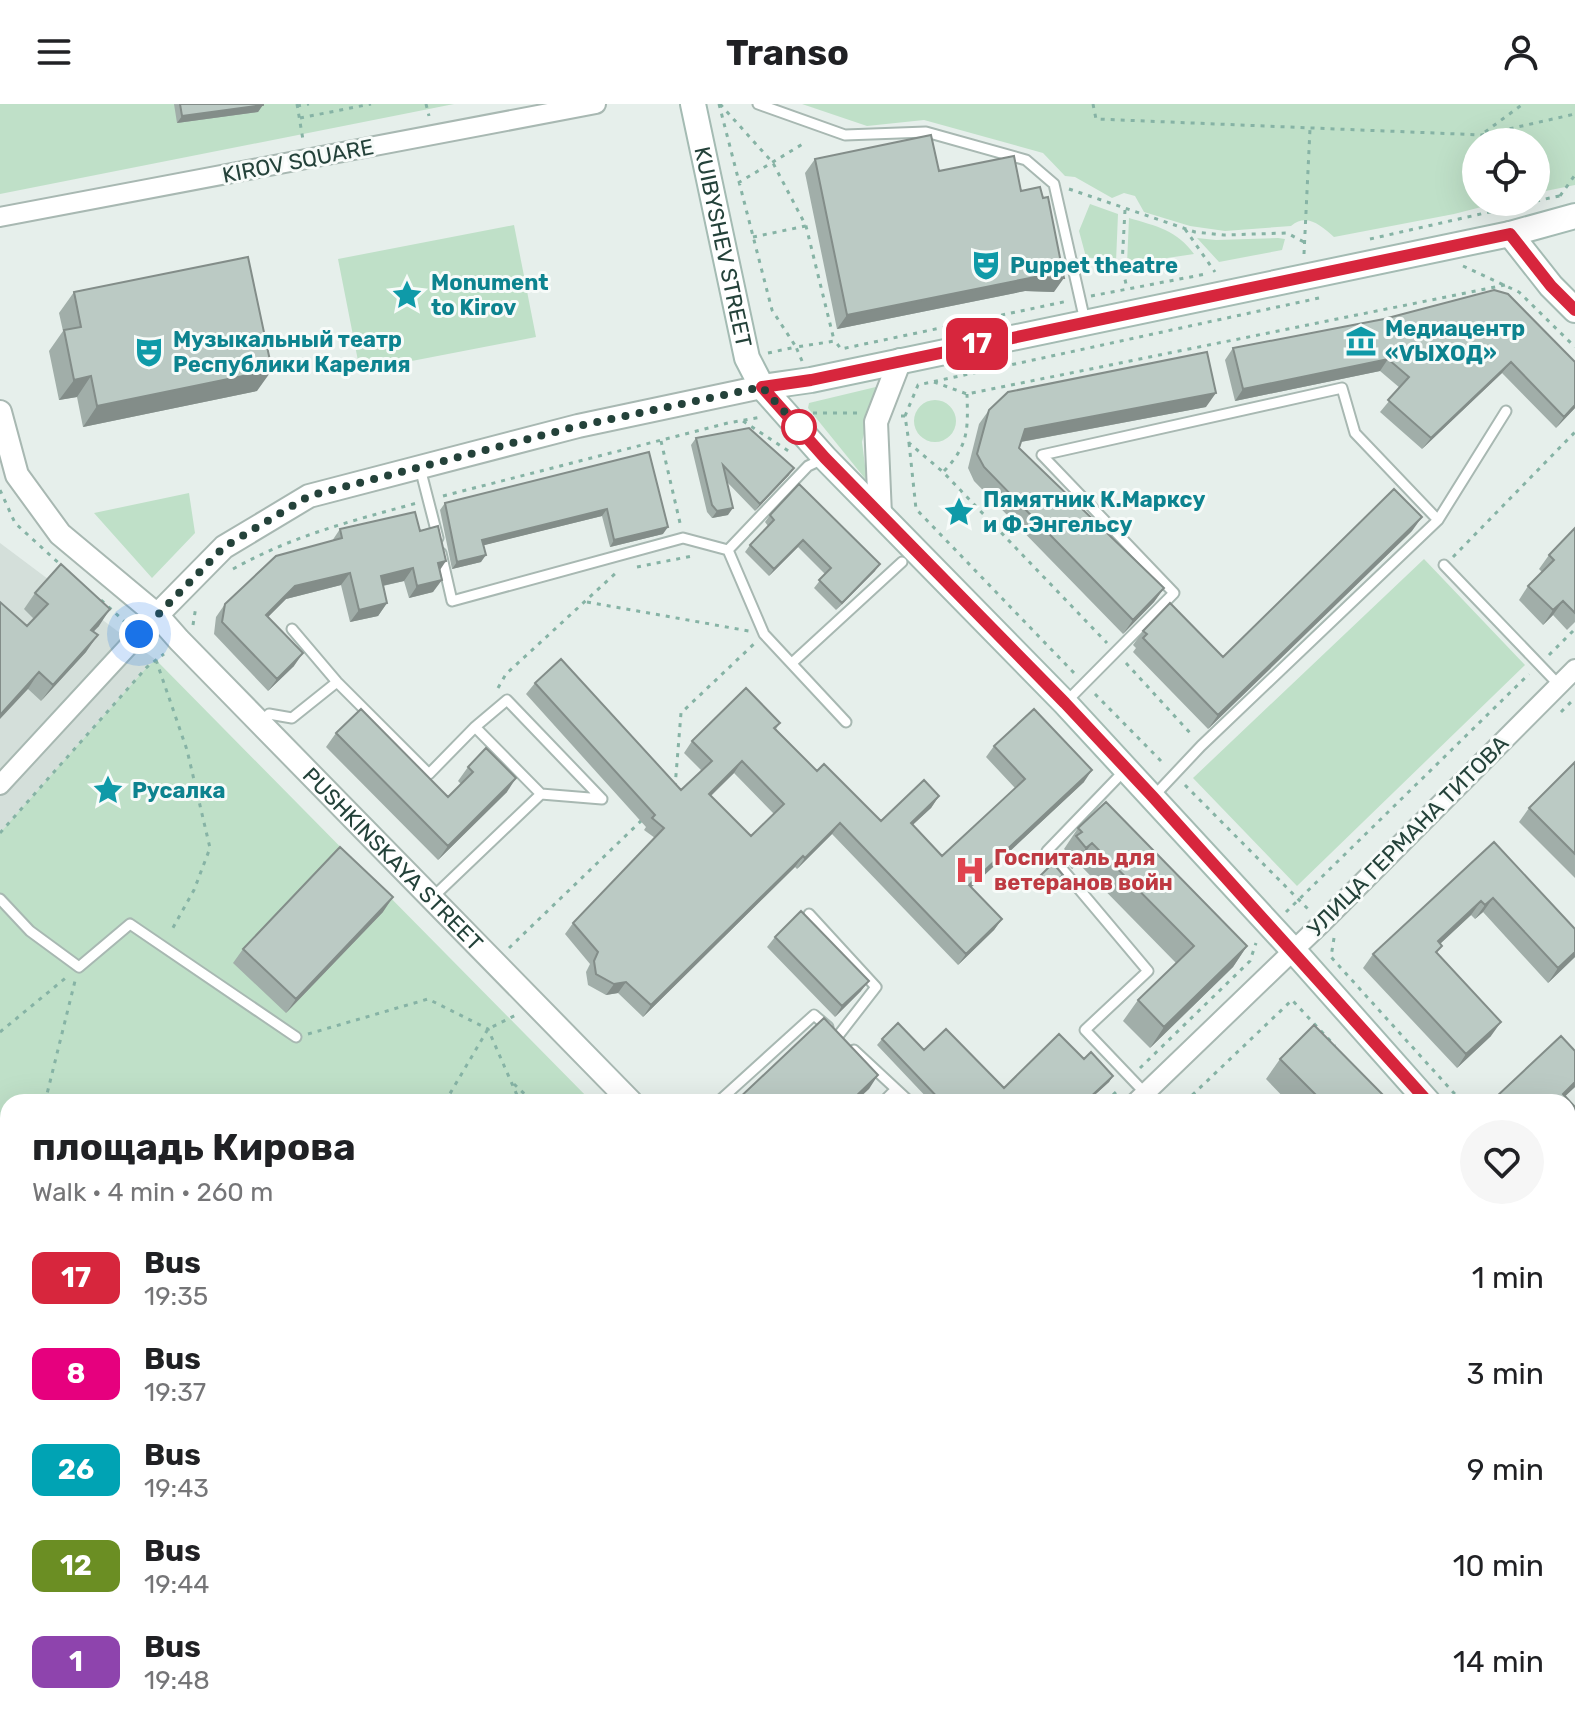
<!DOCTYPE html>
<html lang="en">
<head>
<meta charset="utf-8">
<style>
  :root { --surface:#fff; --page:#f6f6f6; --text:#202124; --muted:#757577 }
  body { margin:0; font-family:Rubik,sans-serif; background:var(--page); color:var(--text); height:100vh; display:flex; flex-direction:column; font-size:30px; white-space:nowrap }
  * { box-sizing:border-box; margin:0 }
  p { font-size:26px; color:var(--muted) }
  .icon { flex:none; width:44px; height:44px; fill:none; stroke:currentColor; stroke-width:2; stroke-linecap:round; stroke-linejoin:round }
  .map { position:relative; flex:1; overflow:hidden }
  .side { position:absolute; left:0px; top:990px; width:1576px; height:634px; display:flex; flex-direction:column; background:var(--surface); border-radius:24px 24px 0 0; box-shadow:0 8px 32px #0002 }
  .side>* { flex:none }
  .badge { padding:0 16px; border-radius:12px; font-size:28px; line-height:52px }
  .controls { position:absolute; left:1462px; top:24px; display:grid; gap:16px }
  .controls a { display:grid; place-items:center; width:88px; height:88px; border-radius:50%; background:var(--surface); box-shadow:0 8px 32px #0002; font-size:40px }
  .you { position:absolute; width:40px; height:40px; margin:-20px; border:6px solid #fff; border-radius:50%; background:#1a73e8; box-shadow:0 0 0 12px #1a73e833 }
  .map>.badge { position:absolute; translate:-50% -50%; box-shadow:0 0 0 4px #fff }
  .round { display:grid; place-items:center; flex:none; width:84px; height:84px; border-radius:42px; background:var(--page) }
  .headline { display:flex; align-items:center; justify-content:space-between; height:136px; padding:0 32px }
  h1 { font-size:38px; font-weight:700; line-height:60px }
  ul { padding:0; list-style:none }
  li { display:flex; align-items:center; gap:24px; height:96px; padding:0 32px }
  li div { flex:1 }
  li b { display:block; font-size:30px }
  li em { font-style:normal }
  li .badge { min-width:88px; font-weight:700; text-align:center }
  header { display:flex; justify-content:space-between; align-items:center; height:104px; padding:0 32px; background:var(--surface); font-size:36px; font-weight:700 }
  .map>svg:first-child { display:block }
  .built { fill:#d4dfda }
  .green { fill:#bfe0c8 }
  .water { fill:#8ec9d4 }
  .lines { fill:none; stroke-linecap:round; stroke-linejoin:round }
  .service-casing { stroke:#a8b8b2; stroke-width:13 }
  .pedestrian-casing { stroke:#a8b8b2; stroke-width:18 }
  .minor-casing { stroke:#a8b8b2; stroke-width:22 }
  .tertiary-casing { stroke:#a8b8b2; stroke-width:26 }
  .secondary-casing { stroke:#a4bbb3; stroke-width:28 }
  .path { stroke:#86b3a5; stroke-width:3; stroke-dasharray:4 6; stroke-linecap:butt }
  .service { stroke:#fff; stroke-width:9 }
  .pedestrian { stroke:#fff; stroke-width:14 }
  .minor { stroke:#fff; stroke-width:18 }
  .tertiary { stroke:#fff; stroke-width:22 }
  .secondary { stroke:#fff; stroke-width:24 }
  .wall { fill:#a1aea9; fill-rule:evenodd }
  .shaded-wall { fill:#838d89 }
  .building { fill:#bbcac4; stroke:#838d89; stroke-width:2; fill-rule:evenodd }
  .line-casing { stroke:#fff; stroke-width:18 }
  .line { stroke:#d7263d; stroke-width:12 }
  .walk { stroke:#24423a; stroke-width:8; stroke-dasharray:0 14.4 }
  .stop-dot { fill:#fff; stroke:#d7263d; stroke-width:4 }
  .labels { text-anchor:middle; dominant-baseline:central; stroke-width:6; stroke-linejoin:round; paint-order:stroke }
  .street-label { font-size:22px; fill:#24423a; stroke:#f7fbf9 }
  .culture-label { font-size:22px; font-weight:bold; fill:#0d838f; stroke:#f7fbf9; text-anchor:start }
  .health-label { font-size:22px; font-weight:bold; fill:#be3a42; stroke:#f7fbf9; text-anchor:start }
</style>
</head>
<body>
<header><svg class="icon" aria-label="menu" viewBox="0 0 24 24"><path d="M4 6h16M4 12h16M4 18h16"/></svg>Transo<svg class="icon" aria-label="person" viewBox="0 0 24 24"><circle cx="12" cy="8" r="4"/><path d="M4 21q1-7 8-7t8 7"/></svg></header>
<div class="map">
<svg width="1575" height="1623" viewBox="0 0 1575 1623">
  <rect width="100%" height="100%" fill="#e6efeb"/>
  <path class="built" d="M0,439l156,117 -9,7 -147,166z"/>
  <path class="green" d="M0,0h454l-454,90z
    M802,0h773v81l-39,8v-51h-60v60h25l-47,12 -120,23c-14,-12 -27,-24 -43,-11l-66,5 -35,-5 -46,-14 -9,-16 -11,-3 -12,5 -37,-21 -10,-1 -22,-23 -119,-33 -57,6z
    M1090,100l28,10 -2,48 -30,-5 -7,-26z
    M1129,114c27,8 48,12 65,36l-67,10z
    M514,121l22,112 -176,34 -22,-112z
    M1197,134l19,2 62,-2 7,1 -3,11 -63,12z
    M880,282l-10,23 -8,33 5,39 -59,-73 1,-5z
    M914 317a21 21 0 1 1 42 0a21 21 0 1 1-42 0Z
    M189,389l6,40 -43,45 -58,-65z
    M1424,455l101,106 -228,221 -104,-108z
    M156,556l436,442h-584v418l-8,-2v-685l147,-166z
    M610,1616h603l7,7h-597z"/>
  <path class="water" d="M0,1414l8,2v200h602l13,7h-623z"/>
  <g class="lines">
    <g class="service-casing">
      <path id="service" d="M758,0l87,31 81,-3 100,28 28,24 31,137
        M1042,351l300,-67 13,45 83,87
        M1042,351l132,138 -108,109
        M420,364l18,70
        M728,446l80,-84 15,-7
        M441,449l11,48 231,-63 45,12 36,84 82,88
        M1444,461l115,120
        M292,525l45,53 92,92 46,-47 32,-27 95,99
        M792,559l110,-101
        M261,618l8,-8 23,4 45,-36
        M475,623l66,67
        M1126,665l-79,82 101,120 -63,59 60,63
        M1153,693l48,-51 237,-226 68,-109
        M433,793l108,-103 61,5
        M0,795l30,32 49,36 51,-43 166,113
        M809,810l67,73 -38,49
        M854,946l56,52
        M718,998l96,-87 14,12
        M883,998l13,-13
        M1568,1316l7,7
        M1568,1606l7,-7
        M1552,1623l7,-7"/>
    </g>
    <g class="pedestrian-casing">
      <path id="pedestrian" d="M1571,1482l4,-6"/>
    </g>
    <g class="minor-casing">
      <path id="minor" d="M0,113l596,-113
        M0,681l157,-170
        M1136,998l187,-180 252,-253"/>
    </g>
    <g class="tertiary-casing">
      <g id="tertiary">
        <path id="s1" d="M0,308l17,63 43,59 97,81 22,25 452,462"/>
        <path d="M880,411l-4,-93 24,-62"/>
        <path d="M157,511l67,-68 85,-51 269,-70 184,-39"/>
        <path d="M1246,1616l7,7"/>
      </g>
    </g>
    <g class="secondary-casing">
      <g id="secondary">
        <path id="s2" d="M693,0l54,254 15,29 63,71 240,245 228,247 135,152"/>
        <path d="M1510,130l41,52 24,24"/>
        <path d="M762,283l49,-7 699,-146 65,-18"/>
        <path d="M1568,1155l7,8"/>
      </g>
    </g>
    <path class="path" d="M297,0l6,36
      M426,0l3,12
      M719,0l53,206 24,37 39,-6 6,8 227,-48
      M720,0l53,59 33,63 28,114
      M1093,0l3,15 386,16 93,-21
      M297,2l12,-2
      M300,14l71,-14
      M1485,28l38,-28
      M738,79l68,-41
      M1069,85l126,43 29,3 63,-2 17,9
      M1560,92l15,-21
      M1536,97l28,-6
      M1125,106l-3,55 5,24
      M1185,125l30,43
      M753,133l53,-11
      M1370,135l164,-37
      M1304,150l6,-125
      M1463,162l56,26 56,55
      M1091,192l115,-22
      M768,249l28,-6 6,14
      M934,278l33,12 538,-109
      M813,309h45
      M901,312h4l4,27 34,29 164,171
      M905,312l13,-31 401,-87
      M743,317l47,31
      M661,337l19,82
      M909,339l7,66 159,165
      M944,367c25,-26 24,-42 23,-77
      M0,386l15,33 47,43
      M443,392l285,-73 34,-6
      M1453,453l122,-125
      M637,463l55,-11
      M233,465c59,-33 118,-48 184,-66
      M101,496l24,22
      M587,498l162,29
      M193,521l3,-19
      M1549,551l26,-26
      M156,556l31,90 23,98 -16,42 -24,43
      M1126,559l65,71
      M498,584l8,-14 112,-103
      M1095,590l70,71
      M1561,608l14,-14
      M1185,681l124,125
      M675,683l6,-74 75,-71
      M0,729l147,-166 17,-13
      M1286,808l243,-238
      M1334,834l-3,19 131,145
      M509,844l133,-128
      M0,928l68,-56
      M308,930l120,-35 60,30 32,73
      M1140,964l110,-107 6,-18
      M514,980l19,18
      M45,998l30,-121
      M445,998l43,-73 28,-14
      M1106,998l14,-14
      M1185,998l107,-102 43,46
      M0,1075l8,3
      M1568,1116l7,8
      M1568,1195l7,7
      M0,1265l8,1
      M0,1309l8,1
      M1568,1361l7,-2
      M0,1398l8,2
      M634,1616l9,7
      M816,1616l10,7
      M835,1616l12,7
      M1132,1616l15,7
      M1183,1616l6,7
      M780,1623l12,-7
      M1039,1623l25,-7
      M1430,1623l7,-7"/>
    <use href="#service" class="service"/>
    <use href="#pedestrian" class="pedestrian"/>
    <use href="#minor" class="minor"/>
    <use href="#tertiary" class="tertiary"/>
    <use href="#secondary" class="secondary"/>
  </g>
  <path class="wall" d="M174,0h89l-5,8 -81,11z
    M815,55l124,12 82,20 33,101 -29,-1 -188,38 -32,-156z
    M74,188l183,99 -174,36 -6,-30 -18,3 -10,-49 14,-20 -4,-18z
    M1233,244l342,14v46l-19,20 -54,-55 -80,76 -42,-37 20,-24 -20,-17 -145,30 -10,-41z
    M1206,303l-185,35 -2,6 145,140 -10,14 -31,32 -149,-153 -6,-13 11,-44 10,-14z
    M696,334l93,37 -34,36 -29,-30 2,34 -16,3 -5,-6 -16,-67z
    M649,348l14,82 -53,13 -8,-31 -118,29 -3,17 -29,7 -12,-59 5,-7z
    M770,411l105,56 -39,39 -22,-22 11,-14 -27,-27 -29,29 -24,-24 5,-7 18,-19 -3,-4z
    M1575,424v94l-8,8 -14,-15 -10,10 -24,-25 9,-14 14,-14 -3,-3 10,-14z
    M340,425l80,2 20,39 -7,22 -24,6 -5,-17 -21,5 4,17 -9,13 -28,6 -9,-37 -55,14 -18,18 26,49 -26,25 -54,-57 2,-17 9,-13 107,-63z
    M1412,427l-204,198 -75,-77 3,-4 -3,-3 10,-14 80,26z
    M35,489l64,33 -6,5 -7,21 -45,49 -13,-12 -1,-63 7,-7 -10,-10z
    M535,579l146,107 21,-19 -18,-18 8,-12 88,-18 -4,6 41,42 64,50 58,-25 -8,12 -19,17 30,31 73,-68 -29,-31 8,-11 90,36 -113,105 31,32 -8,11 -36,35 -126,-131 -35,35 -2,-2 -152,150 -25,-24 -12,2 -18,-10 -2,-13 4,-8 -25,-30 8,-11 82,-85 -11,-8 2,-3 -120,-133zM734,669l40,41 -23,22 -40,-40z
    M336,629l112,64 13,-13 -3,-3 10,-14 39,25 -69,68 -112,-113z
    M1575,658v116l-56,-56 10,-14z
    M1078,724l169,118 -14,21 -83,81 -27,-27 15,-21 38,-37 -98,-100 -6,6 -10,-12 4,-6 -2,-2z
    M1494,738l81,115 -27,26 -65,-71 -8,7 -4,-4 -31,29 -3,10 54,82 -34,32 -94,-100 10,-14z
    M1041,771l20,4 -12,11 -11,-12z
    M383,808l-97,101 -53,-50 10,-14z
    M775,833l86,54 -26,26 -68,-70z
    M882,935l122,49 80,-29 29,17 -4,6 -22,20h-156l-54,-57z
    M1280,955l110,43h-102l-22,-23z
    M1575,983l-10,9 10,11v101l-7,-8v-98h-76l4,-5z
    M1568,1211l7,7v82l-7,-6z
    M1286,1616h107l-7,7h-93z
    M1475,1616h63l-6,6 -4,-4 -3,5h-57z"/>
  <path class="shaded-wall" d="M263,1l-5,7 -81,11 5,-7z
    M1035,173l29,1 -10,14 -29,-1 -188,38 10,-14z
    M1388,255l-8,12 -145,30 8,-12z
    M1511,258l-9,11 -80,76 9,-11z
    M272,266l-15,21 -174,36 14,-21z
    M91,272l-14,21 -18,3 15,-20z
    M1216,289l-10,14 -191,36 10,-14z
    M1575,301v3l-19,20 8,-11z
    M794,364l-5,7 -34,36 5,-7z
    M733,404l-5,7 -16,3 5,-7z
    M607,405l-5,7 -125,31 5,-7z
    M1422,413l-10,14 -204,198 10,-14z
    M668,423l-5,7 -53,13 4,-7z
    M803,436l-5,7 -29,29 5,-7z
    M486,451l-5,7 -29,7 5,-7z
    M446,457l-8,12v-10z
    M880,460l-5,7 -39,39 6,-7z
    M413,464l-9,13 -32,7 9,-12z
    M350,469l-9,12 -55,14 -28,28 8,-12 29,-29z
    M442,476l-9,12 -24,6 8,-12z
    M1164,484l-10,14 -31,32 10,-14z
    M1563,497l-10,14 -10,10 10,-15z
    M387,499l-9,13 -28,6 9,-12z
    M110,505l-11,17 -19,20 11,-16z
    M98,531l-12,17 -45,49 12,-16z
    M303,549l-9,13 -26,25 9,-12z
    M39,568l-11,17 -28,30v-4z
    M742,657l-8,12 -33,32 8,-11z
    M1092,666l-8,12 -123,115 8,-12z
    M516,674l-9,14 -69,68 10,-14z
    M939,692l-8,12 -29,27 9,-12z
    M840,719l-8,11 -35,35 8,-11z
    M1092,739l-14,20 -6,6 14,-21z
    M803,752l-8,11 -152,150 8,-12z
    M393,793l-10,15 -97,101 10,-14z
    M1493,794l-10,14 -8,7 10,-14z
    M1481,797l-10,14 -43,40 10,-14z
    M1002,815l-8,11 -36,35 8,-11z
    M1247,842l-14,21 -83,81 14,-21z
    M1575,848v5l-27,26 10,-15z
    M869,877l-8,10 -26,26 7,-11z
    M626,878l-8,11 -12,2 8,-11z
    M1501,918l-10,14 -34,32 9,-14z
    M878,971l-9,14 -14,13h-5z
    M1113,972l-4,6 -22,20h-2z
    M1575,978v5l-16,15 4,-8z
    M1575,1432v7l-7,6v-6z
    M1575,1573v7l-7,7v-7z
    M1387,1616h6l-7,7h-6z"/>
  <path class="building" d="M180,0h83v1l-81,11z
    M931,31l8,36 75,-15 7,35 19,-4 3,11 5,-1 16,81 -29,-1 -188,38 -32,-156z
    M248,153l24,113 -175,36 -6,-30 -17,4 -10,-50 17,-3 -7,-35z
    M1494,186l14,4 67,68v43l-11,12 -53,-55 -80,76 -43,-38 21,-23 -21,-18 -145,30 -10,-41 151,-29z
    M1207,248l9,41 -191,36 -6,19 145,140 -31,32 -149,-153 -7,-13 12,-44 19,-18z
    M749,324l45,40 -34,36 -37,-39 10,43 -16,3 -5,-6 -16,-67z
    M649,348l19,75 -54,13 -7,-31 -125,31 4,15 -29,7 -12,-59z
    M799,380l81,80 -38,39 -23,-23 12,-12 -28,-28 -29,29 -24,-24 24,-25 -4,-5z
    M1394,385l28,28 -204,198 -75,-77 4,-4 -4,-3 27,-28 53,54z
    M415,408l5,19 18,-5 8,35 -8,2 4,17 -25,6 -4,-18 -32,8 6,27 -28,7 -9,-37 -55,13 -29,29 37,38 -26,26 -55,-57 3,-18 51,-48 66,-18 -2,-9z
    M1575,424v85l-12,-12 -10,9 -25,-24 26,-26 -5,-5z
    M61,460l49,45 -19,21 7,5 -45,50 -14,-13 -39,43v-113l27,24 21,-22 -13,-11z
    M561,555l120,131 31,-29 -20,-20 54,-53 34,35 -6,5 43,43 7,-7 57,57 43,-41 15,16 -28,27 31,33 83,-77 -31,-33 40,-37 58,61 -123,115 33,34 -36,35 -126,-131 -35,35 -2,-2 -152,149 -25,-23 -12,2 -18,-10 -2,-13 4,-9 -25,-29 91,-95 -12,-10 3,-3 -120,-132zM742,657l42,43 -33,32 -42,-42z
    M361,605l87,88 25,-25 -5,-5 18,-19 30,30 -68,68 -112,-113z
    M1575,658v92l-46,-46z
    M1106,698l141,144 -83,81 -26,-27 56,-54 -102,-103 -6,5 -10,-12 6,-4 -4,-4z
    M1494,738l81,87v23l-17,16 -65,-70 -8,7 -4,-4 -43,40 4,5 -6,6 65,70 -35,32 -93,-100z
    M340,743l53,50 -97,102 -53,-50z
    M1053,759l10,12 -12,11 -10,-11z
    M801,807l68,70 -27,25 -67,-69z
    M824,914l54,57 -28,27h-115z
    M898,919l26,27 22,-21 58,59 55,-54 25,25 7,-7 22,24 -28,26h-143l-60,-63z
    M1314,921l76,77h-67l-43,-43z
    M1561,932l14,15v31l-12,12 12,13v76l-7,-8v-73h-67l-5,-5z
    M1568,1211l7,7v48l-7,-7z
    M1575,1376v56l-7,7v-56z
    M1575,1527v46l-7,7v-46z
    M1317,1616h70l-7,7h-57z
    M1475,1616h53l-8,7h-52z"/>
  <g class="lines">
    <g class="line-casing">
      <path id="line" d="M1428,998l-275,-305 -88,-94 -240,-245 -63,-71 49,-7 699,-146 41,52 24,24"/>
    </g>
    <use href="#line" class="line"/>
    <path class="walk" d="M139,530l85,-87 85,-51 269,-70 184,-39 40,44 -3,-4"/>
  </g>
  <defs>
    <g id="theatre-bare" transform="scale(2.4)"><path d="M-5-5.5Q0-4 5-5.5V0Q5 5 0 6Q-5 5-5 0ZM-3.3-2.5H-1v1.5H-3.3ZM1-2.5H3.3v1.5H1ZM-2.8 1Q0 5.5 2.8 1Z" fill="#0f9aa8" stroke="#f7fbf9" stroke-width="2.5" paint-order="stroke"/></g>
    <g id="sight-bare" transform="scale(2.4)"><path d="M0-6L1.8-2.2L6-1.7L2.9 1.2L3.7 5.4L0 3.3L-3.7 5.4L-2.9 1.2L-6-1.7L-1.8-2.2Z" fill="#0f9aa8" stroke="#f7fbf9" stroke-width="2.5" paint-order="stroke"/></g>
    <g id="museum-bare" transform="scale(2.4)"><path d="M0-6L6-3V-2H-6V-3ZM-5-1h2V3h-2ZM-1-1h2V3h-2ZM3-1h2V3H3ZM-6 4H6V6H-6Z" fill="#0f9aa8" stroke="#f7fbf9" stroke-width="2.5" paint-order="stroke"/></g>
    <g id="hospital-bare" transform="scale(2.4)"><path d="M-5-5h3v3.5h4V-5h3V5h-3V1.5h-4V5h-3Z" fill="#e0444e" stroke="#f7fbf9" stroke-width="2.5" paint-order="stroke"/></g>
  </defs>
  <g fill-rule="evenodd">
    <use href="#theatre-bare" x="986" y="161"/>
    <use href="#sight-bare" x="407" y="191"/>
    <use href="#museum-bare" x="1361" y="237"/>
    <use href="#theatre-bare" x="149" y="248"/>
    <use href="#sight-bare" x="959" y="408"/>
    <use href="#sight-bare" x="108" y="686"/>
    <use href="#hospital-bare" x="970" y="766"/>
  </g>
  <circle class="stop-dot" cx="799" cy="323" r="16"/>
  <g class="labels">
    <g class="street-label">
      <text transform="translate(298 57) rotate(-11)">KIROV SQUARE</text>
      <text stroke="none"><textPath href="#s2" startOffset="146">KUIBYSHEV STREET</textPath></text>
      <text transform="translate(1408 732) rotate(-45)">УЛИЦА ГЕРМАНА ТИТОВА</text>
      <text stroke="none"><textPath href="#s1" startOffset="604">PUSHKINSKAYA STREET</textPath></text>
    </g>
    <g class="culture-label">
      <text x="1010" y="161">Puppet theatre</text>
      <text x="431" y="178">Monument<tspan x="431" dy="25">to Kirov</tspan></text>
      <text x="1385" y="224">Медиацентр<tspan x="1385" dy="25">«ѴЫХОД»</tspan></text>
      <text x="173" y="235">Музыкальный театр<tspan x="173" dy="25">Республики Карелия</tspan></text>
      <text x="983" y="395">Пямятник К.Марксу<tspan x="983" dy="25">и Ф.Энгельсу</tspan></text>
      <text x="132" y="686">Русалка</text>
    </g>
    <g class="health-label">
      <text x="994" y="753">Госпиталь для<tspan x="994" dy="25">ветеранов войн</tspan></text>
    </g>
  </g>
</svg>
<div class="controls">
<a><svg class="icon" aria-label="locate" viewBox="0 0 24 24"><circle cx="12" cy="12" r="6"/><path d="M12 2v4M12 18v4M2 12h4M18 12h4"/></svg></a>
</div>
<div class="you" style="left:139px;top:530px"></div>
<b class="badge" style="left:977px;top:240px;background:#d7263d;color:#fff">17</b>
<section class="side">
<div class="headline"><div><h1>площадь Кирова</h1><p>Walk · 4 min · 260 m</p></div><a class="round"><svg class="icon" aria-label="heart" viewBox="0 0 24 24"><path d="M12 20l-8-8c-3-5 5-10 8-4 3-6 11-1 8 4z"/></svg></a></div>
<ul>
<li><span class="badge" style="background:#d7263d;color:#fff">17</span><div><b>Bus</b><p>19:35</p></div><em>1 min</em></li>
<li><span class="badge" style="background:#e6007e;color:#fff">8</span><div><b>Bus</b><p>19:37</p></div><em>3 min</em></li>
<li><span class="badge" style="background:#00a3b4;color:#fff">26</span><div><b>Bus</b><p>19:43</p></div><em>9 min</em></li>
<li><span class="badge" style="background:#6b8e23;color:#fff">12</span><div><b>Bus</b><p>19:44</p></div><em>10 min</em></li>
<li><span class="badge" style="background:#8e44ad;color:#fff">1</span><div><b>Bus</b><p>19:48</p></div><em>14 min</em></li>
</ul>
</section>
</div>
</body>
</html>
